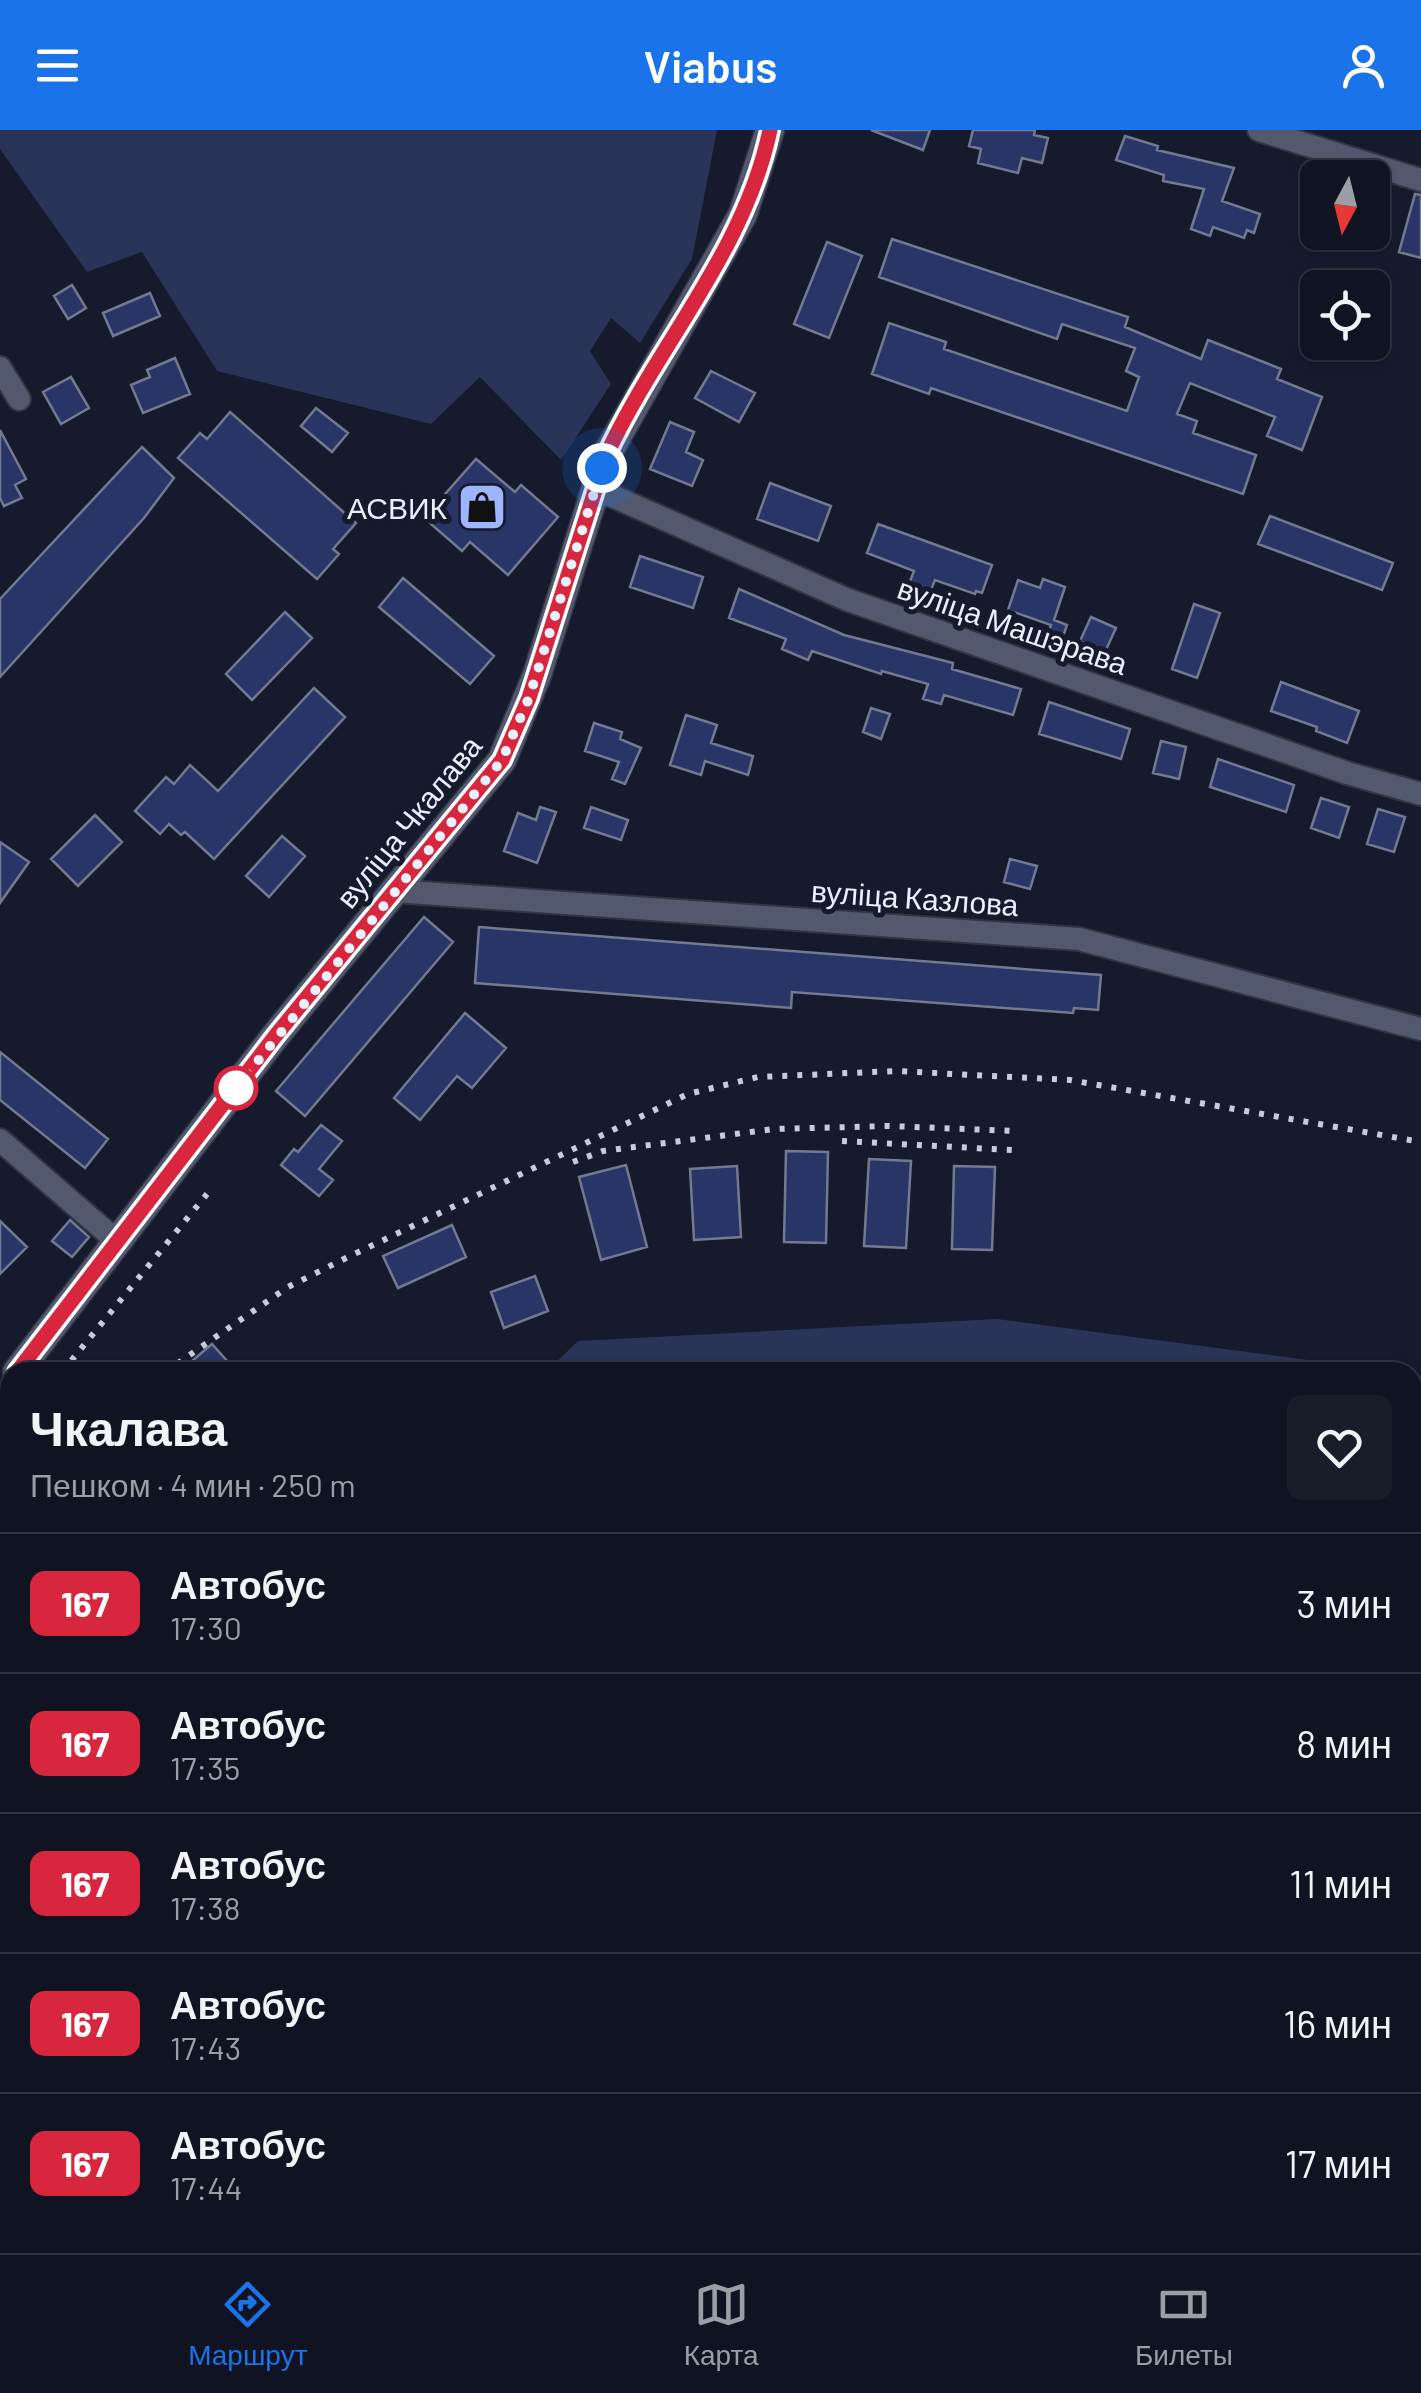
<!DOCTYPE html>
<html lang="ru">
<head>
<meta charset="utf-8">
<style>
  :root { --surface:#101422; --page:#191d2a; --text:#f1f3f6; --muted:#9c9ea5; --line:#303340; --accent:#1a73e8 }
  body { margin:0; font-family:Barlow,sans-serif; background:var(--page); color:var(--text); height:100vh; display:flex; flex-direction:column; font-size:38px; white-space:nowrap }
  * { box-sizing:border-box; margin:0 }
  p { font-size:32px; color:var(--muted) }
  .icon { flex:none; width:55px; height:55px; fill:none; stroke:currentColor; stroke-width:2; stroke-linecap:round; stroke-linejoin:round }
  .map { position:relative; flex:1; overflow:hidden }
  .panel { position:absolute; left:0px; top:1232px; width:1422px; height:892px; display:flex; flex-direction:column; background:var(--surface); border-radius:30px 30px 0 0; box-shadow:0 2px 8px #0004,0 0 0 2px var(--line) }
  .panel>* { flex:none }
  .badge { padding:0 20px; border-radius:15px; font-size:35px; line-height:65px }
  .needle { width:65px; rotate:187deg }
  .tools { position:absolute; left:1300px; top:30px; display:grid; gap:20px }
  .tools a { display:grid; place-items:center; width:90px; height:90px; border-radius:15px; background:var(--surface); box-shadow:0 2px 8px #0004,0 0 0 2px var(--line); font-size:50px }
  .you { position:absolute; width:50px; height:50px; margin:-25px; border:8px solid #fff; border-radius:50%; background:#1a73e8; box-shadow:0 0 0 15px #1a73e833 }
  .map>.badge { position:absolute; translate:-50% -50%; box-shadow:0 0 0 5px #fff }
  .round { display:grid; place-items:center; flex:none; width:105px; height:105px; border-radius:15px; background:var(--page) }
  .headline { display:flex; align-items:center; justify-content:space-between; height:170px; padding:0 30px }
  h1 { font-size:48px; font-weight:600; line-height:75px }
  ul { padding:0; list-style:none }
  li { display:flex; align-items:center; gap:30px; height:140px; padding:0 30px; border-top:2px solid var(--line) }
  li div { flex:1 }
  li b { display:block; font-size:38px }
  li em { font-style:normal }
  li .badge { min-width:110px; font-weight:700; text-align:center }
  header { display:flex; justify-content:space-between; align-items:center; height:130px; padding:0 30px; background:var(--accent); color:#fff; font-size:45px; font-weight:600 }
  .tab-bar { display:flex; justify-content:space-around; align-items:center; height:140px; border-top:2px solid var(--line); background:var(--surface); font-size:28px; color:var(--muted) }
  .tab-bar a { display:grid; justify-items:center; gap:5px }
  .tab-bar .current { color:var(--accent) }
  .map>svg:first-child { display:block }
  .green { fill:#2a3358 }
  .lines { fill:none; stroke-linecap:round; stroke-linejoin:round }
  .stream { stroke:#505e95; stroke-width:6 }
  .canal { stroke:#505e95; stroke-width:20 }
  .building { fill:#293467; stroke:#727a91; stroke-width:2.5 }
  .minor-casing { stroke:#313443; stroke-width:26 }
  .tertiary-casing { stroke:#313443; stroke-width:31 }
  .minor { stroke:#52596f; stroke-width:22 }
  .tertiary { stroke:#52596f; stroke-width:28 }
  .rail { stroke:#c7ccda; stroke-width:6; stroke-dasharray:5 10; stroke-linecap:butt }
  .line-casing { stroke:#fff; stroke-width:22 }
  .line { stroke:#d7263d; stroke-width:15 }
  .walk { stroke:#ebf0fd; stroke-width:10; stroke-dasharray:0 18 }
  .stop-dot { fill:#fff; stroke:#d7263d; stroke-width:5 }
  .labels { text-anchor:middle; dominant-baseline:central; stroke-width:10; stroke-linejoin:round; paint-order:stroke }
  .poi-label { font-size:30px; fill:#ebf0fd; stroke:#151a2d; text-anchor:end }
  .street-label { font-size:30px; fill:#ebf0fd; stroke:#151a2d }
</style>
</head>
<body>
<header><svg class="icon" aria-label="menu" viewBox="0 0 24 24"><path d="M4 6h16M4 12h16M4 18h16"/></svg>Viabus<svg class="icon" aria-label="person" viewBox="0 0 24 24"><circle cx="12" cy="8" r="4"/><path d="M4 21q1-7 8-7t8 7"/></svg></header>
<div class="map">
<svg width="1421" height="2123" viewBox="0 0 1421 2123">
  <rect width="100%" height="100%" fill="#151a2d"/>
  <path class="green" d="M0,0h717l-25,129 -52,84 -29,-25 -21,33 21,33 -50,76 -81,-83 -49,47 -214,-53 -75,-119 -55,20 -87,-123z
    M997,1189l401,53h-852l32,-31z
    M1413,1244l8,2v626l-8,2z
    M1421,2015v108h-423l31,-8h383l1,-97z
    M10,2058v57h190l-43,8h-157v-54z"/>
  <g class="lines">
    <path class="stream" d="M829,2123l5,-8"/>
    <path class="canal" d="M1412,1665l9,-7"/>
  </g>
  <path class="building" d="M871,0h59l-7,20z
    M973,0h62l-1,5 14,3 -6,25 -20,-5 -4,15 -40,-10 3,-14 -12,-3z
    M1125,6l33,10 -1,4 77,18 -12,33 38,13 -6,19 -7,-3 -3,8 -31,-11 -3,9 -19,-7 13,-40 -41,-8 1,-6 -48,-15z
    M1415,64l6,1v63l-22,-6z
    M892,109l236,78 -3,10 76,32 7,-19 73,29 -4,10 45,18 -20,53 -35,-14 8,-19 -85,-34 -13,31 20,7 -4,12 63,22 -13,39 -312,-106 -2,6 -57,-20 17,-51 57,19 -2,7 183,62 12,-34 -13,-6 9,-23 -73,-24 -5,15 -178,-62z
    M827,112l35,14 -33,82 -35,-14z
    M72,155l14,23 -18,11 -14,-23z
    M150,163l10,23 -47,20 -10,-23z
    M175,228l15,36 -47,19 -12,-28 19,-8 -3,-7z
    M711,241l44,22 -16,29 -44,-24z
    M71,247l18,31 -28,16 -18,-32z
    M316,278l32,25 -16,19 -31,-26z
    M230,282l126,111 -23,26 6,5 -22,25 -139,-121 22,-25 7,6z
    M670,292l24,10 -8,20 17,8 -11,26 -42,-17z
    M0,300l26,49 -11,6 7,13 -18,8 -4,-8z
    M142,317l32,31 -30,40 -144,159v-78z
    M476,329l39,33 6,-7 37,32 -50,58 -38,-33 -8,9 -38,-33z
    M770,353l61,23 -13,35 -61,-22z
    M1270,386l123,47 -11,27 -124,-46z
    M878,394l114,41 -10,28 -6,-2 -1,3 -40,-14 -8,20 -21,-8 8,-21 -47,-18z
    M640,426l63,21 -10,31 -63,-21z
    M403,448l91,78 -24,28 -91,-77z
    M1043,449l22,8 -11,33 13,5 -10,29 -14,-5 8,-24 -43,-15 10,-30 22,8z
    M739,459l105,46 109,28 -1,6 69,20 -8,26 -69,-20 -3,9 -18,-5 5,-15 -46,-13 -1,3 -69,-23 -4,9 -26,-11 4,-10 -57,-21z
    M1194,474l26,9 -23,65 -25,-9z
    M285,482l27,26 -60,62 -26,-26z
    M1091,487l25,11 -11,24 -25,-11z
    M1281,552l78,29 -12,32 -31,-12 1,-4 -46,-16z
    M314,558l31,29 -131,142 -29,-27 -4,3 -12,-11 -9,10 -25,-23 31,-34 8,7 16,-19 28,26z
    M1049,572l81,27 -9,30 -82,-25z
    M871,578l19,6 -9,25 -18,-7z
    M686,585l31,10 -6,18 42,13 -5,19 -43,-14 -4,14 -31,-10z
    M594,593l28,9 -2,7 21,9 -16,36 -13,-5 7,-17 -34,-11z
    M1161,611l25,6 -7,32 -26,-6z
    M1218,629l76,26 -8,27 -76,-25z
    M1321,668l28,9 -10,31 -28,-10z
    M540,677l16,5 -19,51 -33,-12 14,-38 18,7z
    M591,677l37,13 -7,20 -37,-12z
    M1378,679l27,8 -11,35 -27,-8z
    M95,685l27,27 -44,44 -27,-27z
    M282,706l23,20 -36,41 -23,-21z
    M0,712l29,20 -29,41z
    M1010,729l27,7 -7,23 -26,-7z
    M424,787l29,25 -148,174 -29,-25z
    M479,797l622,48 -3,35 -24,-2 -1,5 -281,-21 -1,16 -316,-25z
    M465,883l41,35 -34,40 -15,-12 -37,44 -26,-22z
    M0,922l108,87 -23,29 -85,-68z
    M321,995l21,16 -23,28 14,11 -14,16 -38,-31 13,-16 4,3z
    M786,1021l42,1 -2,91 -42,-1z
    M869,1029l42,2 -5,87 -42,-2z
    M626,1035l21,82 -46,13 -22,-83z
    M737,1036l4,71 -47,3 -4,-71z
    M954,1036l41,1 -3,83 -40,-1z
    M70,1090l19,17 -17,20 -20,-16z
    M0,1091l27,26 -27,27z
    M452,1095l14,32 -68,31 -15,-32z
    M535,1146l13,35 -44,17 -13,-36z
    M212,1214l25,28h-58z"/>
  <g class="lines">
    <g class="minor-casing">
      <path id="minor" d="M1259,0l162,50
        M0,238l19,31
        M594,358l254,112 499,173 74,21
        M394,761l685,48 342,90
        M0,1010l119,103"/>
    </g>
    <g class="tertiary-casing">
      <path id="tertiary" d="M17,1242l259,-337 226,-275 35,-85 69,-219 137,-242 27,-84"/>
    </g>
    <use href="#minor" class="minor"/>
    <use href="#tertiary" class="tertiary"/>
    <path class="rail" d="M842,1011l170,9
      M573,1032l30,-11 171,-22 115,-3 126,5
      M62,1242l145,-178
      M165,1242l123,-85 58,-29 342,-164 70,-17 138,-6 174,9 351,62
      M0,1330l10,-14
      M0,1364l10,-9
      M0,1387l10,-9
      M1412,1900l9,-3
      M1412,1937l9,-2
      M493,2123l34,-8
      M555,2123l35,-8
      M615,2123l34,-8"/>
  </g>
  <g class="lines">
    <g class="line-casing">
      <path id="line" d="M17,1242l259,-337 226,-275 27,-62 77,-242c51,-111 138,-203 164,-326"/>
    </g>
    <use href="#line" class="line"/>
    <path class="walk" d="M236,958l266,-328 27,-62 73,-230"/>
  </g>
  <defs>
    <g id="shop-square" transform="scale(2.5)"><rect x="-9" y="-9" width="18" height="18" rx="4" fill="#9eb4fd" stroke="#151a2d"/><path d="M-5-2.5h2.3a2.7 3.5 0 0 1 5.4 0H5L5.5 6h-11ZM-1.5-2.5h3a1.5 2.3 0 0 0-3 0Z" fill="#111"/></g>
  </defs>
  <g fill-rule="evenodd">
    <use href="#shop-square" x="482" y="377"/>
  </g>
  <circle class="stop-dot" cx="236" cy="958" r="20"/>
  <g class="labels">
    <g class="poi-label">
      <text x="447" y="377">АСВИК</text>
    </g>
    <g class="street-label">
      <text transform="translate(1013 495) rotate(19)">вуліца Машэрава</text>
      <text transform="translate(408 691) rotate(-51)">вуліца Чкалава</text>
      <text transform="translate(915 767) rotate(4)">вуліца Казлова</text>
    </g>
  </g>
</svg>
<div class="tools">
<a><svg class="needle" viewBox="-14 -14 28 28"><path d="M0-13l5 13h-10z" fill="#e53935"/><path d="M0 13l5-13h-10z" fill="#9c9ea5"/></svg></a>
<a><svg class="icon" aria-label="locate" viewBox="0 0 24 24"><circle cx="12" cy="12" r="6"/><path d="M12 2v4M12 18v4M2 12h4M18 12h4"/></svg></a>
</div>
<div class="you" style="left:602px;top:338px"></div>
<section class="panel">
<div class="headline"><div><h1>Чкалава</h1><p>Пешком · 4 мин · 250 m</p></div><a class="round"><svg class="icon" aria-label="heart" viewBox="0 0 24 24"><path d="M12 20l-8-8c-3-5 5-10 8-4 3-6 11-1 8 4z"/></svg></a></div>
<ul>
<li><span class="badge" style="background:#d7263d;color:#fff">167</span><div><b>Автобус</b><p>17:30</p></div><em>3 мин</em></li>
<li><span class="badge" style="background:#d7263d;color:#fff">167</span><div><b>Автобус</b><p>17:35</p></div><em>8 мин</em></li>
<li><span class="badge" style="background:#d7263d;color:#fff">167</span><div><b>Автобус</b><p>17:38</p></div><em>11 мин</em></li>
<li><span class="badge" style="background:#d7263d;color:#fff">167</span><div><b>Автобус</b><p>17:43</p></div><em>16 мин</em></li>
<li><span class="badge" style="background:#d7263d;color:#fff">167</span><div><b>Автобус</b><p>17:44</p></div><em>17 мин</em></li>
</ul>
</section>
</div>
<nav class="tab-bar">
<a class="current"><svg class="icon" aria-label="directions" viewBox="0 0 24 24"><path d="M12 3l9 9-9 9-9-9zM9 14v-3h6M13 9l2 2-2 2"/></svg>Маршрут</a>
<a><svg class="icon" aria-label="map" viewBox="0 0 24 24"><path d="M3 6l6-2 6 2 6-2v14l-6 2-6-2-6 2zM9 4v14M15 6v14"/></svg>Карта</a>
<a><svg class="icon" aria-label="tickets" viewBox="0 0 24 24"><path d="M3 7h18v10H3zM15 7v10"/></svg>Билеты</a>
</nav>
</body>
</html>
